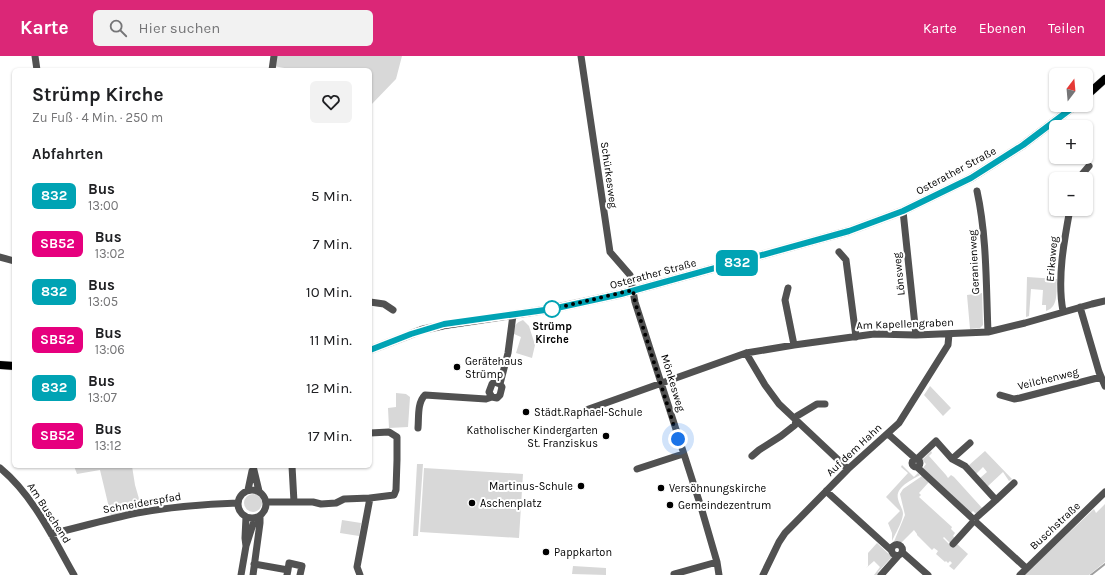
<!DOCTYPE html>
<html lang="de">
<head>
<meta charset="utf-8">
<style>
  :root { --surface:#fff; --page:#f2f2f2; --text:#202124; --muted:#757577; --accent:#db2777 }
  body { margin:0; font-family:Karla,sans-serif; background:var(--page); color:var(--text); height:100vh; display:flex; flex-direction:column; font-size:15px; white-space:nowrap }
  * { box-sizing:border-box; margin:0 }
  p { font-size:13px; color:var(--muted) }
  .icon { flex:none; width:22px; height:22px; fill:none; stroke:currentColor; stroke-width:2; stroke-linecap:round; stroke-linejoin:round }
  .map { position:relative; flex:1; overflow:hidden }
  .drawer { position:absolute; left:12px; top:12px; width:360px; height:400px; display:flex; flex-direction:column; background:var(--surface); border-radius:6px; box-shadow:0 1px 3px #0004 }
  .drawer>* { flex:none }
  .badge { padding:0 8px; border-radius:6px; font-size:14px; line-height:26px }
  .needle { width:26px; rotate:16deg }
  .buttons { position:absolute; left:1049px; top:12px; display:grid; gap:8px }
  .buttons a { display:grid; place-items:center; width:44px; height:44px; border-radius:6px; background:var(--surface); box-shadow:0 1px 3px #0004; font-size:20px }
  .you { position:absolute; width:20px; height:20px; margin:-10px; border:3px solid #fff; border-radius:50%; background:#1a73e8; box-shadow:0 0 0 6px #1a73e833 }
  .map>.badge { position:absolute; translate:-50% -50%; box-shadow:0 0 0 2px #fff }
  h2 { padding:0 20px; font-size:15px; line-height:36px }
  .round { display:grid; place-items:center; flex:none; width:42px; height:42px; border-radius:6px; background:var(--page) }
  .summary { display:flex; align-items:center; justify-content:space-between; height:68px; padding:0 20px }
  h1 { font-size:19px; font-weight:700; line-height:30px }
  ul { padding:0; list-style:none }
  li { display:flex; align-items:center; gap:12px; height:48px; padding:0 20px }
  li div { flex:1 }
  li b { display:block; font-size:15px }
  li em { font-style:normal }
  li .badge { min-width:44px; font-weight:700; text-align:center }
  header { display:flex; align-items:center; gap:24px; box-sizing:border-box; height:56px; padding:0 20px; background:var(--accent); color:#fff }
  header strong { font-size:19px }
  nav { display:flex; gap:22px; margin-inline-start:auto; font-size:14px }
  .search { width:280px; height:36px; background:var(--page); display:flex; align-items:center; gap:10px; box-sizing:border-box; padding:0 14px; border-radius:6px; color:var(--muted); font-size:15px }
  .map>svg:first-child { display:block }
  .green { fill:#d8d8d8 }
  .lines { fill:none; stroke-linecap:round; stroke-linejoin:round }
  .stream { stroke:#9f9f9f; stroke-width:2 }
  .major-casing { stroke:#dbdbdb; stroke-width:9 }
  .minor { stroke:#515151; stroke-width:7 }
  .major { stroke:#000; stroke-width:8 }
  .line-casing { stroke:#fff; stroke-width:9 }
  .line { stroke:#00a3b4; stroke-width:6 }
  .walk { stroke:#000; stroke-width:4; stroke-dasharray:0 7.2 }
  .stop-dot { fill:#fff; stroke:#00a3b4; stroke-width:2 }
  .poi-dot { fill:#000; stroke:#fff; stroke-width:1.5 }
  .labels { text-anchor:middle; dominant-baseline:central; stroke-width:4; stroke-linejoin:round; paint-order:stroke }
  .street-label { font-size:11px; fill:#000; stroke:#fff }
  .stop-label { font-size:11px; font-weight:bold; fill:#000; stroke:#fff }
  .poi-label { font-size:11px; fill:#000; stroke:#fff; text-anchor:start }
</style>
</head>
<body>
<header>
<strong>Karte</strong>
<div class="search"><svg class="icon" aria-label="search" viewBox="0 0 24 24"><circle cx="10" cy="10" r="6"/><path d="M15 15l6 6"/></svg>Hier suchen</div>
<nav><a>Karte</a><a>Ebenen</a><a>Teilen</a></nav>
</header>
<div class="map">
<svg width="1105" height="519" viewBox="0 0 1105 519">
  <rect width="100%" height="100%" fill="#fff"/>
  <path class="green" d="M274,0h128l-6,23 -26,27v-36h-74l-23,-4z
    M1027,221l30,2c-1,12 2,28 -11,32v-6h-4l1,-15 -12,-1 -2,27 -3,1z
    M982,237l1,32 -3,3 -10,1 -3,-34z
    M523,264l6,6 6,19 -3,13 -16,-5 5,-16 -7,-3c0,-8 1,-11 9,-14z
    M930,330l21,22 -8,8 -19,-21z
    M396,337l10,1 4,3 -2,30 -19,1 -1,-20 8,-1z
    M931,395l1,2 -3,3 17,19 2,3 3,-3 3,2 29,32 -5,4h-3l-2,-2 -2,2 -48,-45 3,-4 -4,-4z
    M985,395l27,28 -3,2 -6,-9 -16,15 -7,-9 7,-6 -4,-5 -7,7 -8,-8z
    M417,408h6l-5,72h-5z
    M902,409l12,12 4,-4 2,2c-8,5 -25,12 -22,24 1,5 5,10 5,15 -1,9 -7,18 -11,27v-8l-4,-10 12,-12 -14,-14 22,-24 -7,-6z
    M74,410h58l3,19 7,24 -31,7 -11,-46 -23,4z
    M424,412l99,6 -4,64 -99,-6z
    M922,420l7,6 -10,11 2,2 -2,2 33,30 -1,2 4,4 -2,3 2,2 -5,5 -6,-6 -1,1 8,8 1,-1 3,2 2,-3 11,10 -14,16 -5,-4 3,-3 -2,-2 -2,2 -2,-2 -1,1 -9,-8 2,-3 -4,-3 -2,2 -15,-15v-1l-3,-4 -13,13 -8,1 12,-29 -5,-21 3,-5z
    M244 447a9 9 0 1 1 18 0a9 9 0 1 1-18 0Z
    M1105,448v58l-16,13h-65l70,-66 2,4z
    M342,464l19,3 -2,13 -19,-3z
    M877,487l16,15 -1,3 -2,-2 -12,13 2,2 -1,1h-5l6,-8 -6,-6 -9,8 3,-3v-13z
    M573,510l33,2v7l-34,-1z"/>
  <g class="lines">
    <path class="stream" d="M1091,519l14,-11"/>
    <g class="major-casing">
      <path id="major" d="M1086,40l19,-17
        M370,294l52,-20 22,-5 107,-16 70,-15 228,-63 54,-20 68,-33 52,-33 53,-40
        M0,309l14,1"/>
    </g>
    <path class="minor" d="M35,0l2,14
      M581,0l29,196 20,23 5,27 66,205 16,55 2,13
      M272,14l2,-14
      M1078,123l11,-13
      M977,135c10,46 9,94 11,141
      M903,155l13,124
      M839,196l7,8 10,77
      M0,201l14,4
      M788,232l-3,12 9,45
      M370,246l14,2 9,6
      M1080,251l19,65 6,14
      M1063,255c-6,-32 1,-70 7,-102
      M746,297l19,32 14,19 69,65
      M1000,339l14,4 6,-1 81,-21
      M492,341l-3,-5 3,-8 2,-2 6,2
      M586,354l160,-57 48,-8 80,-11 42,1 72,-3 37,-9 67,-19 13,-3
      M418,372c1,-11 -1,-25 7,-33l61,4 6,-2 5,1 3,-3 2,-8 -2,-3 8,-31 5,-38
      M888,378l28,25
      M752,400l7,-6 22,-14 14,-11 2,-9 20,-12h8
      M912 407a4 4 0 1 1 8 0a4 4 0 1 1-8 0Z
      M917,403l19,-18 16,18 13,7 31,34 -19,17
      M952,403l18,-16
      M253,410l6,25
      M292,410l2,36
      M917,411l55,51
      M0,412c33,27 53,70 74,107
      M637,413l46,-15
      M238 448a14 14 0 1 1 28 0a14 14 0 1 1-28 0Z
      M248,434l4,-19
      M826,435l65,59
      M370,442l24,-3 2,-5 1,-30v-23l-8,-5 -19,1
      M996,444l18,-17
      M267,446h46l8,2 15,-1 8,-4 26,-1 -13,69 3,8
      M246,461l-1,21 1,8 9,-28
      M977,467l49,45
      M51,478c29,-7 57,-15 86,-21 34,-6 67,-9 101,-10
      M953,488l19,-21
      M891.5 494a5.5 5.5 0 1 1 11 0a5.5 5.5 0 1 1-11 0Z
      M902,496l26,23
      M254,508l34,6 -1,5
      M288,514l1,-7 13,3 -2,9
      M674,518l43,-12
      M241,519l5,-29
      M253,519l7,-52v-7
      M763,519l16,-33 6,-9 63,-64 51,-46 49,-78 1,-11
      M881,519l17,-19
      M1020,519l85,-83"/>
    <use href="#major" class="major"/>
  </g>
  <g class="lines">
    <g class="line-casing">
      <path id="line" d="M370,294l41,-16 33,-10 108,-15 69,-15 228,-63 54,-20 68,-33 52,-33 53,-40"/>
    </g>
    <use href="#line" class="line"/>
    <path class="walk" d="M552,253l81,-19 2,12 43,137"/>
  </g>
  <circle class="stop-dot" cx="552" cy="253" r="8"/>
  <g class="poi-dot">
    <circle cx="457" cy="311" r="4"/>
    <circle cx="526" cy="356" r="4"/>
    <circle cx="606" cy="380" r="4"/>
    <circle cx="581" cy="430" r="4"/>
    <circle cx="661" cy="432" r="4"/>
    <circle cx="472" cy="447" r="4"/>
    <circle cx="670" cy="449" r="4"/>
    <circle cx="546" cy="496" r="4"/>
  </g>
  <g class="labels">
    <g class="street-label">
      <text transform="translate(956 115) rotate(-28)">Osterather Straße</text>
      <text transform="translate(609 119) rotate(82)">Schürkesweg</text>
      <text transform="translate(1052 203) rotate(-85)">Erikaweg</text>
      <text transform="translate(974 206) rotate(-93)">Geranienweg</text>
      <text transform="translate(653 218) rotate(-15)">Osterather Straße</text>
      <text transform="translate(899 218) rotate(-96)">Lönsweg</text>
      <text transform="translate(905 268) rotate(-2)">Am Kapellengraben</text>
      <text transform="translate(1048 323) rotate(-14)">Veilchenweg</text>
      <text transform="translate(673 327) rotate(73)">Mönkesweg</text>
      <text transform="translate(854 394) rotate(-43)">Auf dem Hahn</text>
      <text transform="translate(142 447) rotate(-10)">Schneiderspfad</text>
      <text transform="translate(49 457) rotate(57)">Am Buschend</text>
      <text transform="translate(1055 470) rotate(-43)">Buschstraße</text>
    </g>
    <g class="stop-label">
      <text x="552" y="270">Strümp<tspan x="552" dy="13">Kirche</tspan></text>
    </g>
    <g class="poi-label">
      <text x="465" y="305">Gerätehaus<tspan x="465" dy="13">Strümp</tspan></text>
      <text x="534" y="356">Städt.Raphael-Schule</text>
      <text x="598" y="374" text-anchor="end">Katholischer Kindergarten<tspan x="598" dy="13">St. Franziskus</tspan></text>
      <text x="573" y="430" text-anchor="end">Martinus-Schule</text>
      <text x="669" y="432">Versöhnungskirche</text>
      <text x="480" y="447">Aschenplatz</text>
      <text x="678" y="449">Gemeindezentrum</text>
      <text x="554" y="496">Pappkarton</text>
    </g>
  </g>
</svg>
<div class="buttons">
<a><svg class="needle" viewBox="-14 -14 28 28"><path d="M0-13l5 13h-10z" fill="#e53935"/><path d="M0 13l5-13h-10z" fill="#757577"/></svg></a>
<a>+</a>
<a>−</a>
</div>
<div class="you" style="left:678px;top:383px"></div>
<b class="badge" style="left:737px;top:207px;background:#00a3b4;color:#fff">832</b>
<section class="drawer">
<div class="summary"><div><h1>Strümp Kirche</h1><p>Zu Fuß · 4 Min. · 250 m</p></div><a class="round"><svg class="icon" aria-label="heart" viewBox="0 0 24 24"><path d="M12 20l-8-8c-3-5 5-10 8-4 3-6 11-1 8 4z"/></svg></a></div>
<h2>Abfahrten</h2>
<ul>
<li><span class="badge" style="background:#00a3b4;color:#fff">832</span><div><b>Bus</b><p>13:00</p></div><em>5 Min.</em></li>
<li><span class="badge" style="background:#e6007e;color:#fff">SB52</span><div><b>Bus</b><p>13:02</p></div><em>7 Min.</em></li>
<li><span class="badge" style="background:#00a3b4;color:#fff">832</span><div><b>Bus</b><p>13:05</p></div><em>10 Min.</em></li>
<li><span class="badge" style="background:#e6007e;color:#fff">SB52</span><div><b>Bus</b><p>13:06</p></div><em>11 Min.</em></li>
<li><span class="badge" style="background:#00a3b4;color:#fff">832</span><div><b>Bus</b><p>13:07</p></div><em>12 Min.</em></li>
<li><span class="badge" style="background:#e6007e;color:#fff">SB52</span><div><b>Bus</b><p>13:12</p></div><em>17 Min.</em></li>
</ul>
</section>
</div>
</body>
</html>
